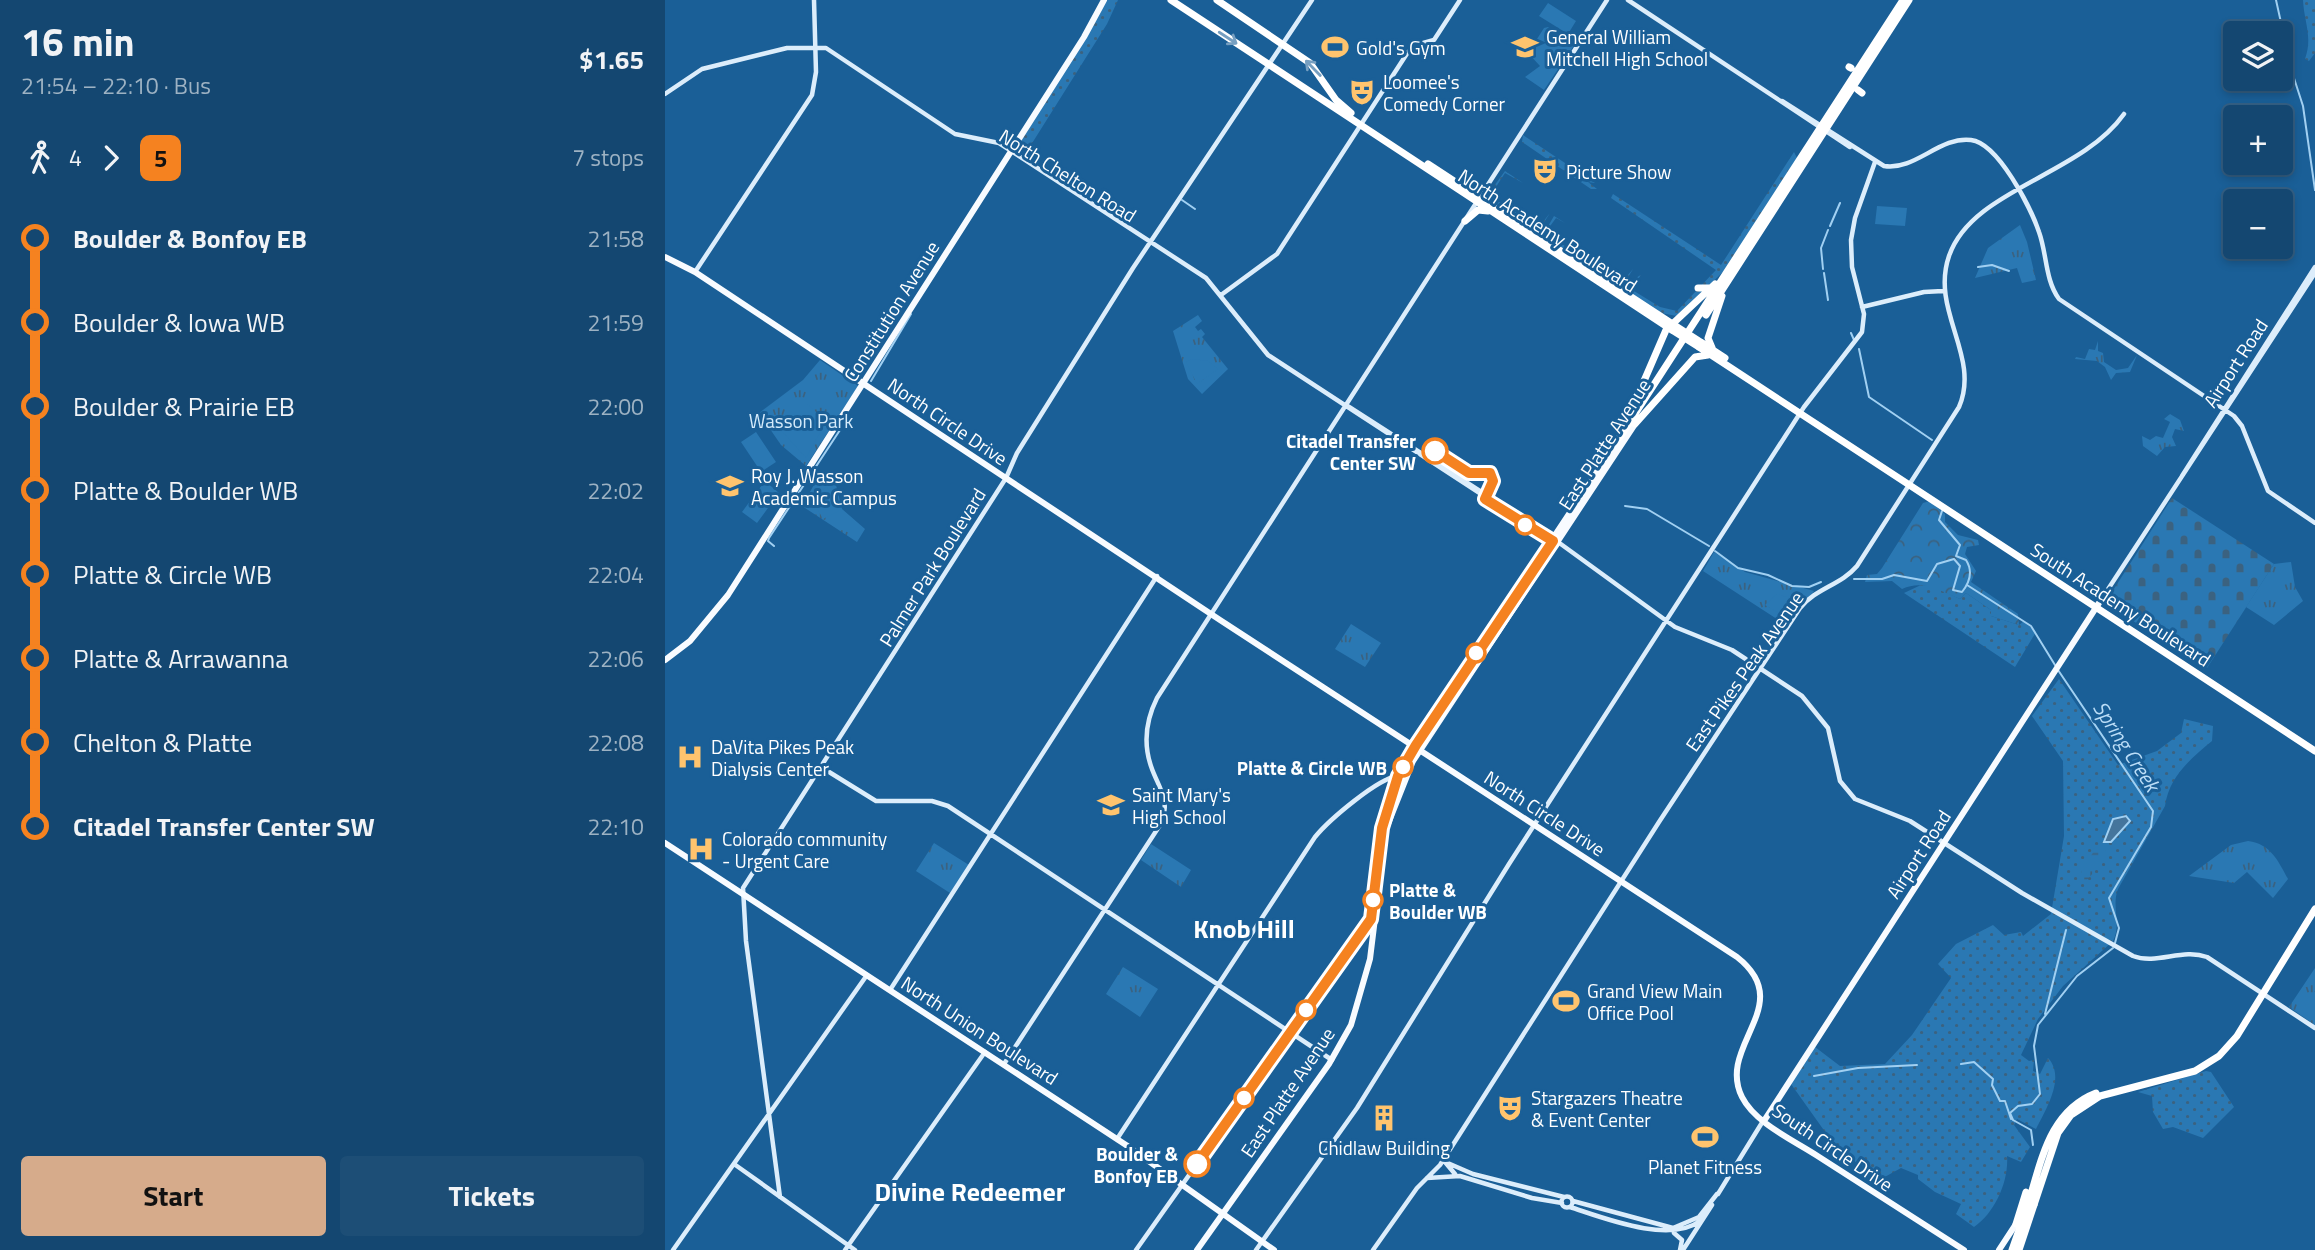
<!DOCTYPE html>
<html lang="en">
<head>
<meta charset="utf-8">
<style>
  :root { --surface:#144771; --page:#1d4e76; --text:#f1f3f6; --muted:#9db2c3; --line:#335f84; --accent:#d6ab8b }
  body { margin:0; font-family:"Titillium Web",sans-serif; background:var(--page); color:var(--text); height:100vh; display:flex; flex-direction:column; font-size:26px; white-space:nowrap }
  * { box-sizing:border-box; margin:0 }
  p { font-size:23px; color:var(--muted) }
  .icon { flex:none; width:38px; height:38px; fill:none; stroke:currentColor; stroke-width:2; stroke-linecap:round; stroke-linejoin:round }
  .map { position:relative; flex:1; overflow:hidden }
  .drawer { display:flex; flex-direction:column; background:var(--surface); width:665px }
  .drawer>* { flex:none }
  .badge { padding:0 14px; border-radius:10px; font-size:24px; line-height:46px }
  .tools { position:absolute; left:1558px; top:21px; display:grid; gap:14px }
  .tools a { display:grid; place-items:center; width:70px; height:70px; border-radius:7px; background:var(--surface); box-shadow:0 4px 10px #0003,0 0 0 2px var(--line); font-size:35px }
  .map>.badge { position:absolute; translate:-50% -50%; box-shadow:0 0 0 4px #fff }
  .legs { display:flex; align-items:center; gap:10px; height:77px; padding:0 21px; font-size:23px }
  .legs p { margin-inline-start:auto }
  .headline { display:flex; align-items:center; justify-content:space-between; height:119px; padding:0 21px }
  h1 { font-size:38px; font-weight:700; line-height:52px }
  .primary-button { display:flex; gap:14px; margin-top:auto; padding:14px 21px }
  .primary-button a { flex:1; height:80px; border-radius:7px; background:var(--accent); color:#111; font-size:28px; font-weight:700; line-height:80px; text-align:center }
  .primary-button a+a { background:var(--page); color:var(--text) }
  ul { padding:0 21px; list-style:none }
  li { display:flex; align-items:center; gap:24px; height:84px; font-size:26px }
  li i { display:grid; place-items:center; width:10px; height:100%; margin:0 9px; background:currentColor }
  li i::after { content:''; width:18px; height:18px; margin:-9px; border:5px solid; border-radius:50%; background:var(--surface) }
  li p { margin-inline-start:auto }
  li:first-child i { background:linear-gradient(#0000 50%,currentColor 0) }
  li:last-child i { background:linear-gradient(currentColor 50%,#0000 0) }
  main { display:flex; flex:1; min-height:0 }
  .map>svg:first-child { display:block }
  .grass { fill:url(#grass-dots) }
  .forest { fill:url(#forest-crowns) }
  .wetland { fill:url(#wetland-marsh) }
  .cemetery { fill:url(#cemetery-stones) }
  .park { fill:url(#park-tufts) }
  .garden { fill:#2a78b3 }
  .water { fill:#45759c; stroke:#a1d0f2; stroke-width:2 }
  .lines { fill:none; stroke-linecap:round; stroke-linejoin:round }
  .stream { stroke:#a1d0f2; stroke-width:2 }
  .secondary { stroke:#dcedfb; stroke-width:4.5 }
  .primary { stroke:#f8fbff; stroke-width:6 }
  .highway { stroke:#fff; stroke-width:7 }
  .highway-bridge { stroke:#fff; stroke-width:7 }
  .oneway { stroke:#769fc1 }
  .line-1-casing { stroke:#fff; stroke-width:16 }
  .line-1 { stroke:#f58220; stroke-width:10 }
  .stop-1-dot { fill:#fff; stroke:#f58220; stroke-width:3.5 }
  .labels { text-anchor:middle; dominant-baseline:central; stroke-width:6; stroke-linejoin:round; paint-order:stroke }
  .poi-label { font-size:19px; fill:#fff; stroke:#1a5f97; text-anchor:start }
  .street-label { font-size:19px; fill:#fff; stroke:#1a5f97 }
  .park-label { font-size:19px; fill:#d5ebfb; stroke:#1a5f97 }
  .stop-label { font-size:19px; font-weight:bold; fill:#fff; stroke:#1a5f97; text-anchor:end }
  .water-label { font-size:21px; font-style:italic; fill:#bbddf7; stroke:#1a5f97 }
  .district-label { font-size:26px; font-weight:bold; fill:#fff; stroke:#1a5f97 }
</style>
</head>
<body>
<main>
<section class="drawer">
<div class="headline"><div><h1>16 min</h1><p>21:54 – 22:10 · Bus</p></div><b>$1.65</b></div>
<div class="legs"><svg class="icon" aria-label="walk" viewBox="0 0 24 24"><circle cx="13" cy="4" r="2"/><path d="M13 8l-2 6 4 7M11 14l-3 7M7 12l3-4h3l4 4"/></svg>4<svg class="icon" aria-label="forward" viewBox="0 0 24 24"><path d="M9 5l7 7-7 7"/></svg><b class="badge" style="background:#f58220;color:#111">5</b><p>7 stops</p></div>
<ul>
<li><i style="color:#f58220"></i><b>Boulder &amp; Bonfoy EB</b><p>21:58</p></li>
<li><i style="color:#f58220"></i><span>Boulder &amp; Iowa WB</span><p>21:59</p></li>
<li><i style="color:#f58220"></i><span>Boulder &amp; Prairie EB</span><p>22:00</p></li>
<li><i style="color:#f58220"></i><span>Platte &amp; Boulder WB</span><p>22:02</p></li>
<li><i style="color:#f58220"></i><span>Platte &amp; Circle WB</span><p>22:04</p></li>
<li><i style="color:#f58220"></i><span>Platte &amp; Arrawanna</span><p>22:06</p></li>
<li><i style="color:#f58220"></i><span>Chelton &amp; Platte</span><p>22:08</p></li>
<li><i style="color:#f58220"></i><b>Citadel Transfer Center SW</b><p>22:10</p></li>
</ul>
<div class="primary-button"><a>Start</a><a>Tickets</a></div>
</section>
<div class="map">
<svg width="1650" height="1250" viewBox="0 0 1650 1250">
  <defs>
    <pattern id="grass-dots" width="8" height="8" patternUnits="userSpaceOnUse" patternTransform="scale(1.75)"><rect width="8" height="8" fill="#2a78b3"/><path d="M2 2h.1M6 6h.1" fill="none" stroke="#3b6280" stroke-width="1.8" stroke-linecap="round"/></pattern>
    <pattern id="forest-crowns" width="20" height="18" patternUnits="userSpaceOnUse" patternTransform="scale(1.75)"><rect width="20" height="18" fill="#2a78b3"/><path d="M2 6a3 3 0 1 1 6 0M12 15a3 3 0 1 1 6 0" fill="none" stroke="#3b6280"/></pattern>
    <pattern id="wetland-marsh" width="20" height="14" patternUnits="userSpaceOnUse" patternTransform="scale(1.75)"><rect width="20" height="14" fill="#2a78b3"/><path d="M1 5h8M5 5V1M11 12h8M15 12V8" fill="none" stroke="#3b6280"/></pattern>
    <pattern id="cemetery-stones" width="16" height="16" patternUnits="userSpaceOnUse" patternTransform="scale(1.75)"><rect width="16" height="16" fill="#2a78b3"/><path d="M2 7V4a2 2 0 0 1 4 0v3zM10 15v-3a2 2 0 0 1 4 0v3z" fill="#3b6280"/></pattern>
    <pattern id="park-tufts" width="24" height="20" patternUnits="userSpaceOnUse" patternTransform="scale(1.75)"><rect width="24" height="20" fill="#2a78b3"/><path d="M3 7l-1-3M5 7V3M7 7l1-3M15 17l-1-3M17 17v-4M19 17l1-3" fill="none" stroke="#3b6280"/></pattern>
  </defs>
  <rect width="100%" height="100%" fill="#1a5f97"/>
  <path class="grass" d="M442,0h11l-11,24 -83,132 -8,-7z
    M1638,0h12v53l-6,8 -4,-2c8,-22 -1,-37 -2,-59z
    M858,135l72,48 -7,-1 9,7h-6l-69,-47z
    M1129,152l3,6 -72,112 -48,46 -16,-3 -31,-20c-1,-6 5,-16 11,-18l-9,12 2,4 26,16 17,4 39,-41 -105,-72 2,-4 108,71z
    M840,171l18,12 -18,-10 -15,23 49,31 11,-14 -11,17 -3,1 -50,-34z
    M889,216l11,7 -9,-5 -11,15 52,34 4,-3 22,17 10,-12 -11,18 -79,-52z
    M1256,585l11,1 28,13 6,-6 25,17v6l28,9 5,-4 12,11 -21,35 -111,-74z
    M1394,679l59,86 39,-14 24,-18 3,-14 29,7 -1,15c-22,18 -43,36 -47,65l-47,83c-7,18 4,35 -5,52l-50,45 -25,33 -17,36 8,6 5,-1 -1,11 7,3 8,-16c18,19 -2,51 -12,71l-19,-10 -3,6 16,22 -9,15 -14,-6c2,25 -12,57 -33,71l-18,-13 5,-10 -26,-12 -17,-13v-4l-17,-7 -20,11 -43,-29 -47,-66 24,-37 25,19 45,-2 27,-29 39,-57 -13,-14 18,-20 37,-19 11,10 17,-3 2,4 28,-22 13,-78 -1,-75 -31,-45z
    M1541,1071l5,1 23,35 -31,31 -30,-11 -10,2 -10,-17 -1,-16 -14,-4z"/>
  <path class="forest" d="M1265,501l15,13v8l13,13 20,5 1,5 -12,2 -2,7 11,17 -5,11 47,32 1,11 -28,-9v-6l-25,-17 -6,6c-20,-8 -37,-20 -58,-10l-10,-8 -27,1 2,-7 10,-1 5,-6 41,-65z"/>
  <path class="wetland" d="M1436,842l7,2c-5,15 -16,33 -26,40l-1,-15z"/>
  <path class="cemetery" d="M1507,498l102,66 -67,104 -102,-65z"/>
  <path class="park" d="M1355,225l7,17 9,38 -14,3 -5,-15 -42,10 13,-30z
    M533,315l4,6 -7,6 3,4 3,-2 4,5 -3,3 26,32 -26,25 -14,-15 -15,-48z
    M1433,341v10l5,2 1,9 12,8 12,-2 9,-13 -7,17 -14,1 -5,7 -6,-13 -8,-6 -22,-2 1,-2 9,2 4,-10 6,1z
    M155,360l38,26 -52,80 -25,-21 -22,-32 44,-33z
    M1505,414l10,6 4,11 -9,-2 -3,8 4,9 -11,1 -8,9 -14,-10 -1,-10 8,4 6,-4 7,2 7,-16 -6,-3z
    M150,483l21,2 6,24 23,20 -8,13 -55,-36z
    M1049,552l31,20 69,19 -28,34 -83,-54z
    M1626,562l4,25 8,14 -29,24 -28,-18 28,-43z
    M686,624l30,19 -16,24 -30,-18z
    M1583,841c23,3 30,20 40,38l-15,19 -26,-26 -13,11 -45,-7 42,-31z
    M269,843l35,22 -19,28 -34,-22z
    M486,844l40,26 -10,17 -40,-27z
    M458,967l35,22 -18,28 -34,-23z
    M1650,968v57l-26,-18z"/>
  <path class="garden" d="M883,3l28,18 -8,13 -29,-18z
    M883,27l27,17 -31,46 -19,-13 15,-11 -12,-13 16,-25z
    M1212,206l30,2 -2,18 -30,-2z
    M527,359l16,2 10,8 -21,15 -11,-22z
    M142,404l10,9 6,14 -17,31 -25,-28z
    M91,432l20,30 -15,10 -20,-30z
    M100,481l14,12 -22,30 -15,-11z
    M162,487l12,24 -16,8 -13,-23z
    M1112,594l23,7 -14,16 -21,-12z"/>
  <path class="water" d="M1461,816l4,5 -19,21h-7l9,-23z"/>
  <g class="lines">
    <path class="stream" d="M1611,0l16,72 11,34 12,84
      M517,200l13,9
      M1165,226l10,-23
      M1313,267l14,-2 17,6
      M1158,269l-2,-21 7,-18
      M1159,273l4,27
      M1186,333l3,7
      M1194,349l10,48 63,43
      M206,381l40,-67
      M960,506l22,3 62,37
      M109,546l-6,-5 1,-3 71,-108
      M1050,551l23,17 30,7 24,11 17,1 12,-5
      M1189,579h28l12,-4 33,6 10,-17 17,-5 6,7 -7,24 9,2c8,-10 11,-21 4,-32l-10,-4 4,-11 -21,-25 3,-9
      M1302,585l64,41 24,39
      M1393,670l95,141 -2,16 -42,71 10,30 -4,15
      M1380,1014l21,-84
      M1296,1064l13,-2 19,17 -1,6 8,16h5l6,18
      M1149,1076l44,-8 59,-3
      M1368,1145l-2,-15 -18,-10 -3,-7 8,-7 14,-2 8,-10 -6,-48 4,-21 39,-49 36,-28"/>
    <path class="secondary" d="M963,0l222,147
      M0,94l37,-25 85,-21h39l129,86 44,9 207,135 62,77 285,186
      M1117,101l102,65c31,5 56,-30 87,-26 27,3 60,68 68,92 8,22 6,48 20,67l175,117 8,10 26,65 47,32
      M30,272l117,-177 4,-23 -2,-72
      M556,295l56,-41 131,-202 8,-7 18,-5 26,-40
      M1197,307l62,-15 19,-1
      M681,405l201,129 128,93 57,23 70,46 26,32 12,53 15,18 55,22 112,72 111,63c24,9 49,-8 74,1l108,71
      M1517,476l133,-209
      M1434,603l216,-330
      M156,767l55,34h56l16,5 384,254
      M225,990l267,-414
      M339,1064l158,-242c8,-22 -3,-34 -10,-53 -9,-24 -6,-49 5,-71l450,-698
      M452,1139l198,-302c14,-17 63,-59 83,-61
      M778,1161l30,13 91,23
      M780,1162l10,12
      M69,1164l121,86
      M762,1178l33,-2 72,22 30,5
      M1053,1194l45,-73
      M896.5 1202a5.5 5.5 0 1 1 11 0a5.5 5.5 0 1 1-11 0Z
      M115,1197l-34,-256 -3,-53 263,-410 11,-25 116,-185 179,-268
      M908,1201l100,27 26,-11 18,-23
      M905,1207c34,11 99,37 130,14
      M1009,1233l8,7 -2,10
      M8,1250l194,-275
      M180,1250l140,-198
      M471,1250l238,-336
      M591,1250l101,-142 152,-244 295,-457 58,-75 2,-18 -12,-47 -1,-27 4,-22 20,-56
      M708,1250l44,-62 23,-23 219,-343 141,-214c16,-20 41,-23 57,-42l102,-159c22,-51 -29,-96 -10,-151 23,-67 131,-80 175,-142
      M1018,1250l29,-45"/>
    <path class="primary" d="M0,257l30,15 525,348 517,337c61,48 -21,88 5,140 13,26 51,43 74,58 49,32 99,63 148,95
      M0,660l25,-19 38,-46 356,-558 20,-37
      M804,665l151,-228
      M0,843l461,302 148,105
      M709,879c5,-78 38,-128 80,-191
      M1099,1121l335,-518
      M532,1250l132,-186 22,-39 19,-66 16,-130 27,-68 222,-337
      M1334,1250l17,-26"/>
    <path class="highway" d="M506,0l501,330
      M552,0l93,63 26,37 15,13
      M1184,67l2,1
      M1193,90l4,3
      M763,164l246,161
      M807,191l16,-3
      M800,221l13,-11 10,1
      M1033,288h13
      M1041,315l203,-315
      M1037,343l23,15
      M1034,347l616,404
      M1048,350l-5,-12 14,-42
      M963,418l38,-88 49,-46
      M970,424l60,-67 13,-2
      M955,437l283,-437
      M1369,1205l24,-72 13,-18 29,-19 95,-25 24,-15 18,-20 78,-127
      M1361,1210c15,-45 21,-98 70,-117
      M1351,1224l10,-32"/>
    <path class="highway-bridge" d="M1009,325l28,18
      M1007,330l27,17
      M1347,1250l14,-40
      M1354,1250l15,-45"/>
  </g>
  <defs><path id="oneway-shaft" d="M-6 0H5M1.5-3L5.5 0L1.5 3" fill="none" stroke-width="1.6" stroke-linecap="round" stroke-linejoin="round" transform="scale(1.75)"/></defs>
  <g class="oneway">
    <use href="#oneway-shaft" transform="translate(563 38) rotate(33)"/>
    <use href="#oneway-shaft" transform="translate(648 68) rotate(-134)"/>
  </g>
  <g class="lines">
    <g class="line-1-casing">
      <path id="line-1" d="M532,1164l174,-245 11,-91 16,-52 18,-31 137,-204 -68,-42 8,-18 -3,-8h-21l-34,-22"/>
    </g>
    <use href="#line-1" class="line-1"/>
  </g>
  <defs>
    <g id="stadium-bare" transform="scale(2.1)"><path d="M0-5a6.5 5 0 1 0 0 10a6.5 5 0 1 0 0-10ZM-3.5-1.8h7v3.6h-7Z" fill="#ffc46e" stroke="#1a5f97" stroke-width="2.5" paint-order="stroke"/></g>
    <g id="school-bare" transform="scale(2.1)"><path d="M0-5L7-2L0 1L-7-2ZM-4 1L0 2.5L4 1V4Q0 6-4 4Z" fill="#ffc46e" stroke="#1a5f97" stroke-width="2.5" paint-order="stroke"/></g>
    <g id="theatre-bare" transform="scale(2.1)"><path d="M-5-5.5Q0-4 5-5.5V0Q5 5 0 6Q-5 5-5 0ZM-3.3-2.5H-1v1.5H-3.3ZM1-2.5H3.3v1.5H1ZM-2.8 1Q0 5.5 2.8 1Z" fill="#ffc46e" stroke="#1a5f97" stroke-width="2.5" paint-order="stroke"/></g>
    <g id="hospital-bare" transform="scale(2.1)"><path d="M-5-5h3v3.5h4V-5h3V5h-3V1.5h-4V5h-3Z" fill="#ffc46e" stroke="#1a5f97" stroke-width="2.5" paint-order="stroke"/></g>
    <g id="building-bare" transform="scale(2.1)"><path d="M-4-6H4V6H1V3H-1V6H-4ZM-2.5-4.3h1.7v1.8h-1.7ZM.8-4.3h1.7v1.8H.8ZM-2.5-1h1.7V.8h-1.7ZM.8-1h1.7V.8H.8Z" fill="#ffc46e" stroke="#1a5f97" stroke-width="2.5" paint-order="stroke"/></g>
  </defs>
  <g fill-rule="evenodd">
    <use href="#stadium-bare" x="670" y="47"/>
    <use href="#school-bare" x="860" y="47"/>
    <use href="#theatre-bare" x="697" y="92"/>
    <use href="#theatre-bare" x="880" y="171"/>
    <use href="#school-bare" x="65" y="486"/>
    <use href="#hospital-bare" x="25" y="757"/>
    <use href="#school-bare" x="446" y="805"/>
    <use href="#hospital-bare" x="36" y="849"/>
    <use href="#stadium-bare" x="901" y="1001"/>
    <use href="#theatre-bare" x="845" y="1108"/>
    <use href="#building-bare" x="719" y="1118"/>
    <use href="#stadium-bare" x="1040" y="1137"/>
  </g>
  <g class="stop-1-dot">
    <circle cx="770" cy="451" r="12"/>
    <circle cx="860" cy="525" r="9"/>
    <circle cx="811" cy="653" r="9"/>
    <circle cx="738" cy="767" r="9"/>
    <circle cx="708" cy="900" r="9"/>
    <circle cx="641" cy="1010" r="9"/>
    <circle cx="579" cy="1098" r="9"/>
    <circle cx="532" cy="1164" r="12"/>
  </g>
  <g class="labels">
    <g class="poi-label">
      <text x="881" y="36">General William<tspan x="881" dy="22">Mitchell High School</tspan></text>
      <text x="691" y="47">Gold's Gym</text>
      <text x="718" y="81">Loomee's<tspan x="718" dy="22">Comedy Corner</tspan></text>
      <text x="901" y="171">Picture Show</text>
      <text x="86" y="475">Roy J. Wasson<tspan x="86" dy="22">Academic Campus</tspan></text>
      <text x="46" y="746">DaVita Pikes Peak<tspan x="46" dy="22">Dialysis Center</tspan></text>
      <text x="467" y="794">Saint Mary's<tspan x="467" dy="22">High School</tspan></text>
      <text x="57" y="838">Colorado community<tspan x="57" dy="22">- Urgent Care</tspan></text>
      <text x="922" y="990">Grand View Main<tspan x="922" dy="22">Office Pool</tspan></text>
      <text x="866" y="1097">Stargazers Theatre<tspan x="866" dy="22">&amp; Event Center</tspan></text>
      <text x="719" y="1147" text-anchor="middle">Chidlaw Building</text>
      <text x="1040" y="1166" text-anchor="middle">Planet Fitness</text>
    </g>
    <g class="street-label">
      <text transform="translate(403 175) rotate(32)">North Chelton Road</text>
      <text transform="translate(883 230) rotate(33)">North Academy Boulevard</text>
      <text transform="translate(226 311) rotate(-58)">Constitution Avenue</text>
      <text transform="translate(1570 363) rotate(-57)">Airport Road</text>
      <text transform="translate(283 421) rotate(34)">North Circle Drive</text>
      <text transform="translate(939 444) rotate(-57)">East Platte Avenue</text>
      <text transform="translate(267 567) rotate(-58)">Palmer Park Boulevard</text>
      <text transform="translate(1456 604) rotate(33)">South Academy Boulevard</text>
      <text transform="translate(1079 671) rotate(-55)">East Pikes Peak Avenue</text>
      <text transform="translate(880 813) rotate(33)">North Circle Drive</text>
      <text transform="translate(1253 854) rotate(-57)">Airport Road</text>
      <text transform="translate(315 1030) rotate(33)">North Union Boulevard</text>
      <text transform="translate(622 1092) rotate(-56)">East Platte Avenue</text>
      <text transform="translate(1168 1147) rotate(34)">South Circle Drive</text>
    </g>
    <g class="park-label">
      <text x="136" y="420">Wasson Park</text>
    </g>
    <g class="stop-label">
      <text x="751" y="440">Citadel Transfer<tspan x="751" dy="22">Center SW</tspan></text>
      <text x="722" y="767">Platte &amp; Circle WB</text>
      <text x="724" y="889" text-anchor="start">Platte &amp;<tspan x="724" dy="22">Boulder WB</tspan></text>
      <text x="513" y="1153">Boulder &amp;<tspan x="513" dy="22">Bonfoy EB</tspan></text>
    </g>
    <g class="water-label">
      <text transform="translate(1462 746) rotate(57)">Spring Creek</text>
    </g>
    <g class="district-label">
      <text x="579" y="928">Knob Hill</text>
      <text x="305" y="1191">Divine Redeemer</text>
    </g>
  </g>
</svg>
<div class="tools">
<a><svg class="icon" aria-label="layers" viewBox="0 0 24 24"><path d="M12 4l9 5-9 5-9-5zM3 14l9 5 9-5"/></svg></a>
<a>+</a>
<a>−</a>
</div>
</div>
</main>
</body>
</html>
